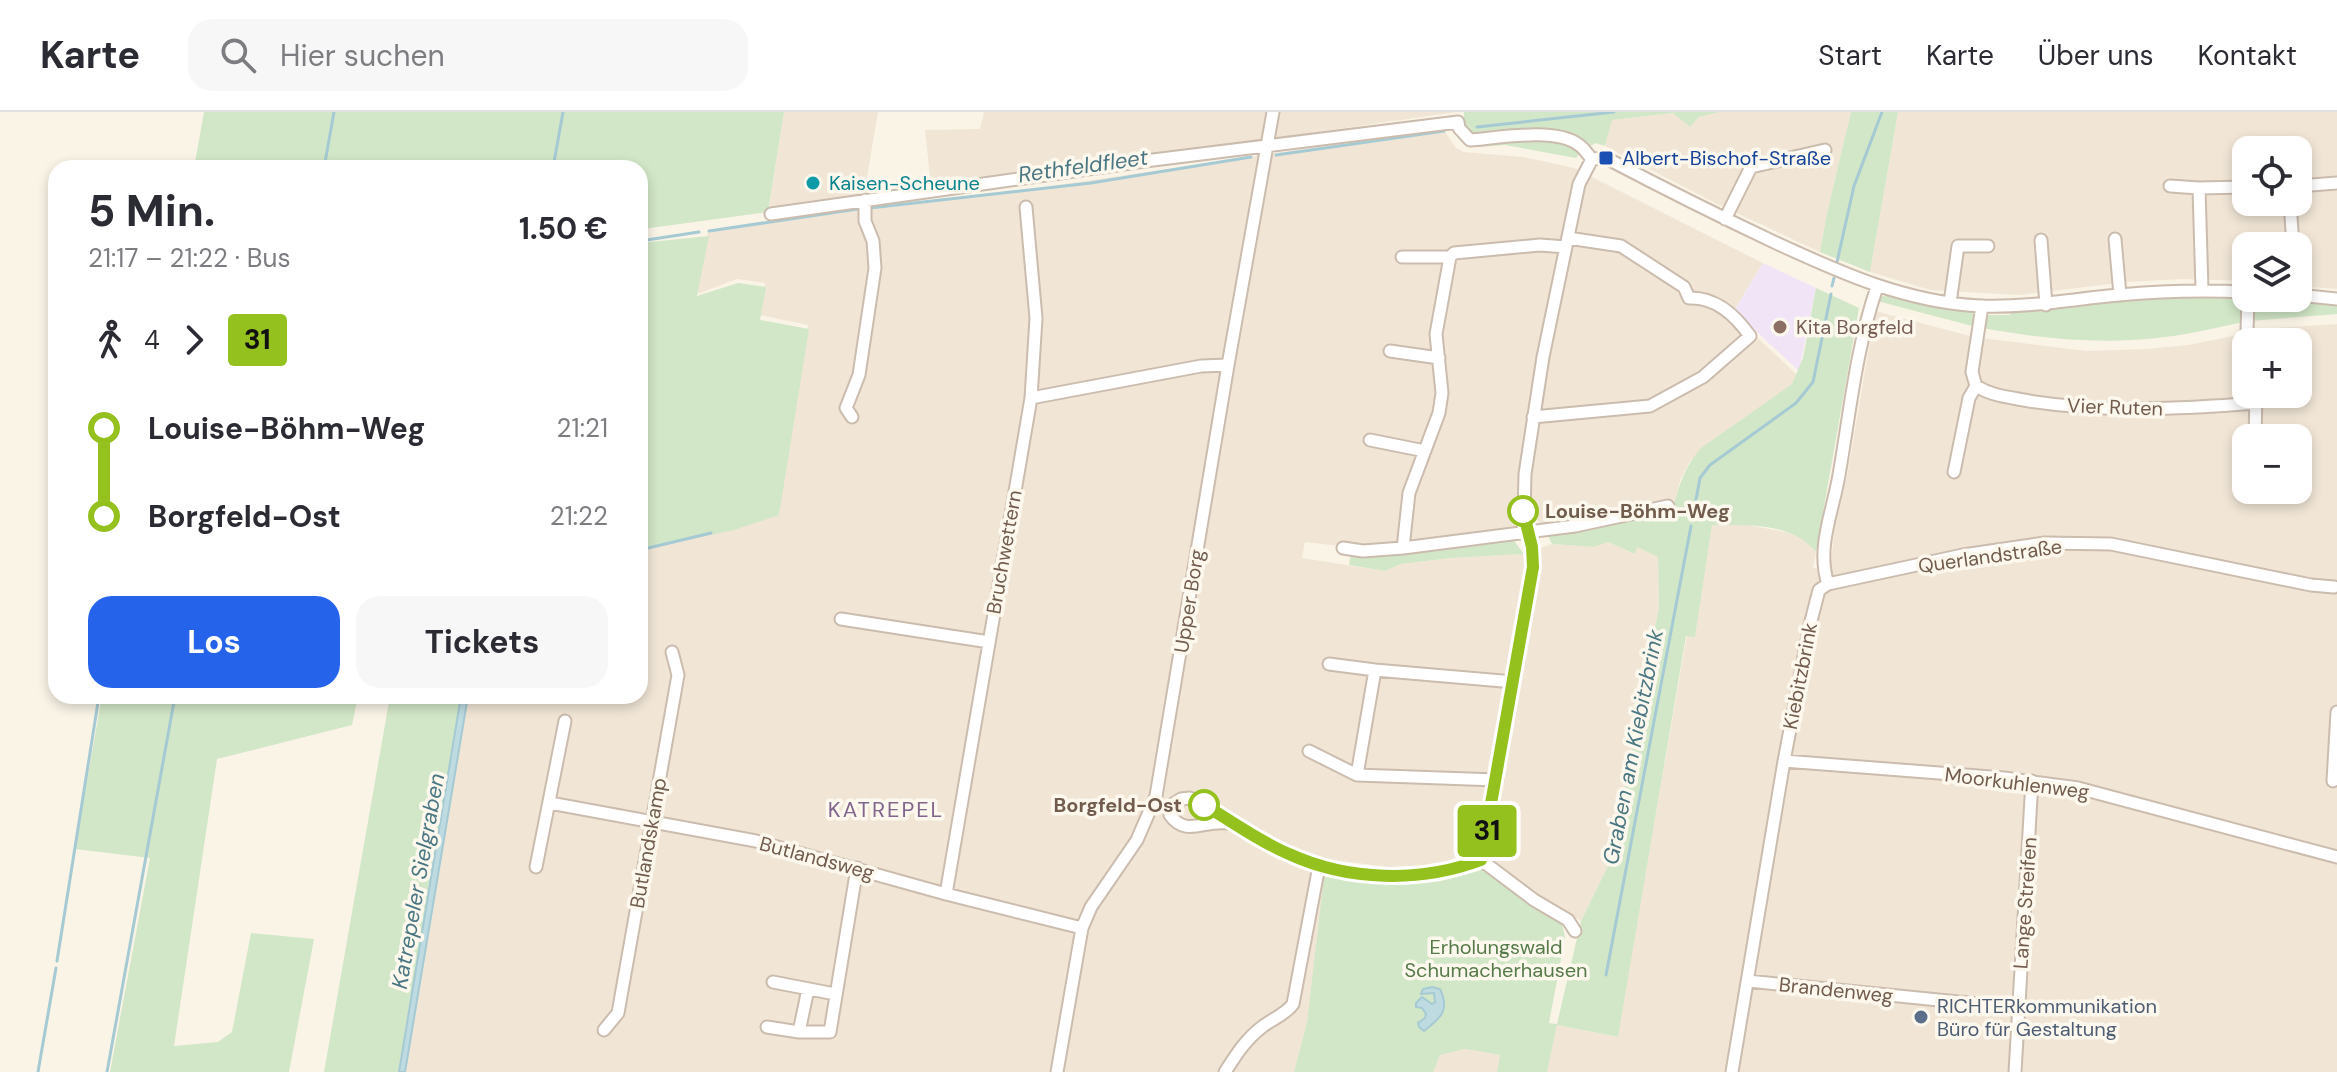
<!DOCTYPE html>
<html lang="de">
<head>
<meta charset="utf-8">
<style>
  :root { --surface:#fff; --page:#f7f7f7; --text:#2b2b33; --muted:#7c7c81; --line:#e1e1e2; --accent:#2563eb }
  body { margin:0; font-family:"DM Sans",sans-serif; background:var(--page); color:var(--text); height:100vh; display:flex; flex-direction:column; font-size:30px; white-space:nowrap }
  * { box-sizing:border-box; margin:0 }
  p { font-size:26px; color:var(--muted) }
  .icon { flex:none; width:44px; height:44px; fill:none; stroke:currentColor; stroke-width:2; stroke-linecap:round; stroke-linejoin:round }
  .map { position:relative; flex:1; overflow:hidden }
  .panel { position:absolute; left:48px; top:48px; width:600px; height:544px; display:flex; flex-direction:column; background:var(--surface); border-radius:24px; box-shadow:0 4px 12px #0003 }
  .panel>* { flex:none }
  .badge { padding:0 16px; border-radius:6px; font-size:28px; line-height:52px }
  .buttons { position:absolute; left:2232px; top:24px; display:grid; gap:16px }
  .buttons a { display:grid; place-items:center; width:80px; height:80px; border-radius:16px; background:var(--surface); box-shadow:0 4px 12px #0003; font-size:40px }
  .map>.badge { position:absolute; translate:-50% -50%; box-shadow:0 0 0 4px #fff }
  .legs { display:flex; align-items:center; gap:12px; height:88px; padding:0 40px; font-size:26px }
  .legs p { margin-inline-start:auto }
  .headline { display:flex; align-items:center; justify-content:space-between; height:136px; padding:0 40px }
  h1 { font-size:44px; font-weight:700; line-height:60px }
  .button { display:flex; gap:16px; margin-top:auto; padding:16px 40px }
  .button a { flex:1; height:92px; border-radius:24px; background:var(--accent); color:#fff; font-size:32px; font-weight:700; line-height:92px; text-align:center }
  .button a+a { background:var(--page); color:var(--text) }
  ul { padding:0 40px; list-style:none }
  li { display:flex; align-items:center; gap:28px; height:88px; font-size:30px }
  li i { display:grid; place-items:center; width:12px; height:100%; margin:0 10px; background:currentColor }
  li i::after { content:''; width:20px; height:20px; margin:-10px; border:6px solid; border-radius:50%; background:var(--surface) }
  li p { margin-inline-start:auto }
  li:first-child i { background:linear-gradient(#0000 50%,currentColor 0) }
  li:last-child i { background:linear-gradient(currentColor 50%,#0000 0) }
  header { display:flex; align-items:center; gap:48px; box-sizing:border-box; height:112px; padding:0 40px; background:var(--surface); border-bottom:2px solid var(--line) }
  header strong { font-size:38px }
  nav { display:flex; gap:44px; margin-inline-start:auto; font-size:28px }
  .search { width:560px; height:72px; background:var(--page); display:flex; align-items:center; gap:20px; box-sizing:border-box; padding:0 28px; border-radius:24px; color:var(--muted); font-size:30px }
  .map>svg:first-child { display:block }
  .residential { fill:#f1e6d6; fill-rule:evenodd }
  .education { fill:#f1e4f7 }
  .green { fill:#d2e7c7 }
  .water { fill:#bedbe2; stroke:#a5cad3; stroke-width:2 }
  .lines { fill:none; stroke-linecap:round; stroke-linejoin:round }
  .stream { stroke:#a5cad3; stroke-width:3 }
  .minor-casing { stroke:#cbbcae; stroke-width:15 }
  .minor { stroke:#fff; stroke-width:11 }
  .line-1-casing { stroke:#fff; stroke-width:18 }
  .line-1 { stroke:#95c11f; stroke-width:12 }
  .transit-dot { fill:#1a4fb4; stroke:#fdf8ed; stroke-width:3 }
  .culture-dot { fill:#0f9aa8; stroke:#fdf8ed; stroke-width:3 }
  .education-dot { fill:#8d6e63; stroke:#fdf8ed; stroke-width:3 }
  .stop-1-dot { fill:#fff; stroke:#95c11f; stroke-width:4 }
  .service-dot { fill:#5c6f8a; stroke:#fdf8ed; stroke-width:3 }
  .labels { text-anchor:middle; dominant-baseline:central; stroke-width:7; stroke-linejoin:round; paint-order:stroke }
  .transit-label { font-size:20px; fill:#164399; stroke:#fdf8ed; text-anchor:start }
  .culture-label { font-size:20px; fill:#0d838f; stroke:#fdf8ed; text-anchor:start }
  .education-label { font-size:20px; fill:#785e54; stroke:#fdf8ed; text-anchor:start }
  .street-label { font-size:20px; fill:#725c4e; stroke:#fdf8ed }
  .stop-label { font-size:20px; font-weight:bold; fill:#725c4e; stroke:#fdf8ed; text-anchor:start }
  .park-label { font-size:20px; fill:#567b4a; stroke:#fdf8ed }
  .service-label { font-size:20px; fill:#4e5e75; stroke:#fdf8ed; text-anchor:start }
  .water-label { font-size:22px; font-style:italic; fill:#4a7783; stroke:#fdf8ed }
  .neighbourhood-label { font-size:22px; letter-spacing:2px; fill:#82668d; stroke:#fdf8ed }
</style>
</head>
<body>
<header>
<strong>Karte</strong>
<div class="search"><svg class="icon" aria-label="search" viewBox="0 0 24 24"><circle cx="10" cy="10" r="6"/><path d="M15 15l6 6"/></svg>Hier suchen</div>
<nav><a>Start</a><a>Karte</a><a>Über uns</a><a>Kontakt</a></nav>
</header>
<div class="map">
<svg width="2337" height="960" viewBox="0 0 2337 960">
  <rect width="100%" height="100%" fill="#faf4e7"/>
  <path class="residential" d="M784,0h94l-14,83 -95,12z
    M984,0h473l-526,75 -6,-57 55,-1z
    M1720,0h131l-24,101 -7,39 -103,-48 -112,-58 6,-26 62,-7 26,4z
    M1898,0h439v177l-39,-3v-40h-52v35l-63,-2 -57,3 -107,13 -89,-5 -60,-18zM2246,38h52v52h-52z
    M1445,20l11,16 8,4 60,5 50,11 189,95 -33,54 29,22 38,36 -5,9 -17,14 -36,23 -49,40 -9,17 -7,26 -129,24 -9,-9 -22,10 -150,20 -59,-7 -3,16 83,13 16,-7 50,-6 73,-4 28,-10 42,3 14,-5 26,12 3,-7 21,10 1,50 -48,253 -30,61 -43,-24 -67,-48 -23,12 -32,5 -29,1 -60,-8 -20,163 -13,50h-891l64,-376h173v-150l138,-36 30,-185 -48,-10 5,-32 -28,-4 -37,14 -4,-1 12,-61 216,-30 120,-14 281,-41z
    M1875,199l99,26 112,14 61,-2 41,-4 85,-17 64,-4v748h-790l10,-47 60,12 70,-402 8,1 17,-112 36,1 42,8 17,9 9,10 -3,16 17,1 6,-50 11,-42zM2246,230h52v52h-52zM2246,326h52v52h-52z
    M1465,937l35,6 -3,17h-64l7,-17z"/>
  <path class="education" d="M1763,151l53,25 -17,83 -65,-60z"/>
  <path class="green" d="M204,0h580l-16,100 -125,17 -3,10v-71h-446z
    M1464,0h256l-21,5 -9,10 -17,-14 -61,7 -7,26 -9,-3 -6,3 -18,-12 -19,-3 -80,4 -10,-10z
    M1851,0h47l-28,160 -50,-20 7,-39z
    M1555,29l15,3 11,8 -5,6 -71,-13 -27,2 2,-3z
    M709,124l-12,60 41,-13 28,4 -6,33 49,9 -30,186 -45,15 -94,20v-307z
    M1816,176l43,20 -43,244c-25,-30 -68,-27 -104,-27l-17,112 -9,-1 -68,401 -61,-12 -10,47h-50l3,-17 -35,-6 -25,6 -7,17h-139l13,-50 17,-145 78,8 39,-4 44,-12 44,35 33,19 3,15 -16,85 8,1 24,-103 30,-61 48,-253 -1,-50 -21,-10 -2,7 -27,-12 -14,5 -42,-3 -6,-12 127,-24c6,-23 12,-42 28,-60l91,-64 11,-26z
    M2203,182l35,3 6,25c-26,5 -52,12 -79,15 -62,8 -122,2 -183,-9l5,-13h23l2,-3 111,-13z
    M1886,183l86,17 5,6 -1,9 -99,-26 3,-4z
    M2257,187l80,7v8l-87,7 2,-15z
    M1511,425l13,17 -73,4 -50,6 -16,7 -36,-6 2,-12z
    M102,584h256l-6,29 -135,34 -43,287 44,-4 14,-10 19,-99 63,6 -25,133h-179l40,-214 -75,-9z
    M390,584h71l-62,376h-75z"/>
  <path class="water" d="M461,584h7l-63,376h-6z
    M1432,875l8,2c10,21 1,29 -16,42l-5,-4 -1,-4 7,-5 1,-4 -4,-6 -6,-1v-4l6,-6 10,7 3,-2 -1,-9 -13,1 2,-5z"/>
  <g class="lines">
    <path class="stream" d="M1477,15l137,-15
      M1276,43l168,-24
      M324,56l10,-56
      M553,56l10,-56
      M870,96l221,-25 160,-26
      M709,119l149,-22
      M640,129l59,-9
      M1837,150l17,-76 28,-74
      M1832,174l2,-8
      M1695,393l5,-27 10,-13 86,-62 17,-21 18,-88
      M640,438l71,-17
      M57,849l42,-265
      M1606,863l85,-449
      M38,960l18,-104
      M107,960l68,-376"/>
    <g class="minor-casing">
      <path id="minor" d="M2170,74l29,2
        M2298,74l39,-3
        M2290,90l3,44
        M771,102l374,-53 313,-39 1,6 11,12c28,-2 86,-13 109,5 5,3 9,10 13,14
        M1725,107l26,-52 74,-17
        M2115,127l5,56
        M2041,128l5,65
        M1566,135l-26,-2 -86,8 -4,4 -14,77 6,59 -3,20 -30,80 -6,55 172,-22 93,-20
        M1402,145h48
        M2202,178l-3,-102 47,-1
        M2298,183l39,4
        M2248,186l-1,33 3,11
        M1950,191l8,-57h30
        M1390,239l49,7
        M1976,274c16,10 33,11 53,15 76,12 151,8 228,2
        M1031,286l170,-32 27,-1
        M852,305l-6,-9 13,-33 16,-107 -2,-27 -8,-20v-21
        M1533,305l117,-11 53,-29 47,-41c-15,-21 -34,-39 -61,-38l-5,-11 -63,-41 -53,-8
        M2255,326l1,-44
        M1370,328l55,11
        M1954,360l15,-74 7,-12 -4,-14 10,-66
        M1343,436l20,3 40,-3
        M1828,472c-12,-36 5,-73 11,-109 11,-63 17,-127 38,-188
        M841,507l148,23
        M1329,552l46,6
        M1309,639l48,24
        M1784,649l220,17 74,10 259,69
        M1497,668l-140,-5 18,-105 139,12
        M2333,669l4,-69
        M550,691l206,38 190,53 136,34
        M1233,712c-26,-7 -46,15 -63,-9l3,-11 8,-5 9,-1c27,12 49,31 75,45 66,35 146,44 216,17l52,-293 -1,-20 -8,-31 1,-42 18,-117 36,-173 13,-25 14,-1c55,29 111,57 168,84 67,31 131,60 206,64 47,2 93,-7 139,-11 42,-4 85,-5 127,-3
        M1481,748l53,40 34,20 7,11
        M536,755l29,-146
        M946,782l85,-496 5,-80 -10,-111
        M1748,869l271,27
        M773,870l62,12
        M767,915l32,5h31l27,-164
        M604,918l14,-17 60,-338 -6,-23
        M799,920l9,-43
        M1057,960l25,-144 9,-21 46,-67 19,-44 72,-431 45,-253
        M1225,960c11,-17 21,-33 37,-45 10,-8 23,-12 31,-23l26,-138
        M1732,960l52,-311 26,-136 9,-35 9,-6 135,-29 82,-12 66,1 200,41 23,2
        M2015,960l17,-291"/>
    </g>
    <use href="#minor" class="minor"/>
  </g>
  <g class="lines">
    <g class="line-1-casing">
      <path id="line-1" d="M1204,693c28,16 54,36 85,49 59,27 131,29 192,6l52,-293 -1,-20 -9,-36"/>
    </g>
    <use href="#line-1" class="line-1"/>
  </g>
  <rect class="transit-dot" x="1598" y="38" width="16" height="16" rx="4"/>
  <circle class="culture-dot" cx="813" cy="71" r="8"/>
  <circle class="education-dot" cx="1780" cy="215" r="8"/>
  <g class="stop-1-dot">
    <circle cx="1523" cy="399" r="14"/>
    <circle cx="1204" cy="693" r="14"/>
  </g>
  <circle class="service-dot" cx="1921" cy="905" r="8"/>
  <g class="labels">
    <g class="transit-label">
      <text x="1622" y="46">Albert-Bischof-Straße</text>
    </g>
    <g class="culture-label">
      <text x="829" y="71">Kaisen-Scheune</text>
    </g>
    <g class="education-label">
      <text x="1796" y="215">Kita Borgfeld</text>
    </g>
    <g class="street-label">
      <text transform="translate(2115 295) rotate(2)">Vier Ruten</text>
      <text transform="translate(1004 440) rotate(-80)">Bruchwettern</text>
      <text transform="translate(1990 444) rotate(-8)">Querlandstraße</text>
      <text transform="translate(1189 489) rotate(-81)">Upper Borg</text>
      <text transform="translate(1800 564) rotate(-79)">Kiebitzbrink</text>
      <text transform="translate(2017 671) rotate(7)">Moorkuhlenweg</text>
      <text transform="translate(648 731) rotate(-80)">Butlandskamp</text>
      <text transform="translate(817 746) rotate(15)">Butlandsweg</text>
      <text transform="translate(2025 791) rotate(-86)">Lange Streifen</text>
      <text transform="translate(1836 878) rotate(6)">Brandenweg</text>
    </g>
    <g class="stop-label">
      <text x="1545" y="399">Louise-Böhm-Weg</text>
      <text x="1182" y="693" text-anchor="end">Borgfeld-Ost</text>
    </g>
    <g class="park-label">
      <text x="1496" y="835">Erholungswald<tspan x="1496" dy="23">Schumacherhausen</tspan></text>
    </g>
    <g class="service-label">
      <text x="1937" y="894">RICHTERkommunikation<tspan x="1937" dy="23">Büro für Gestaltung</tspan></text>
    </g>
    <g class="water-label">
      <text transform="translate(1083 54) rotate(-8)">Rethfeldfleet</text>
      <text transform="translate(1633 635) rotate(-79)">Graben am Kiebitzbrink</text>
      <text transform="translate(418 769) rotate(-80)">Katrepeler Sielgraben</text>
    </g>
    <g class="neighbourhood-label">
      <text x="886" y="697">KATREPEL</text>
    </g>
  </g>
</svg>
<div class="buttons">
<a><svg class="icon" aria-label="locate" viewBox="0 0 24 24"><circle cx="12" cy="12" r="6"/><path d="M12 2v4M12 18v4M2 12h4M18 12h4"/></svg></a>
<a><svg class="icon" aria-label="layers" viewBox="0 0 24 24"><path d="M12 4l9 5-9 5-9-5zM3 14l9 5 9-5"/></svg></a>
<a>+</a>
<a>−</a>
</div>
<b class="badge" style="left:1487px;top:719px;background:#95c11f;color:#111">31</b>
<section class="panel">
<div class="headline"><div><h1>5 Min.</h1><p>21:17 – 21:22 · Bus</p></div><b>1.50 €</b></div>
<div class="legs"><svg class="icon" aria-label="walk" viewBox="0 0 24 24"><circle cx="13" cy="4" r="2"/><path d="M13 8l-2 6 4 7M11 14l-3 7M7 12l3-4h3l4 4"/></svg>4<svg class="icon" aria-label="forward" viewBox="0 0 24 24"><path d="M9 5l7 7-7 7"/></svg><b class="badge" style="background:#95c11f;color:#111">31</b></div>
<ul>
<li><i style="color:#95c11f"></i><b>Louise-Böhm-Weg</b><p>21:21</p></li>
<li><i style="color:#95c11f"></i><b>Borgfeld-Ost</b><p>21:22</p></li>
</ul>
<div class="button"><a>Los</a><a>Tickets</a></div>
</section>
</div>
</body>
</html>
